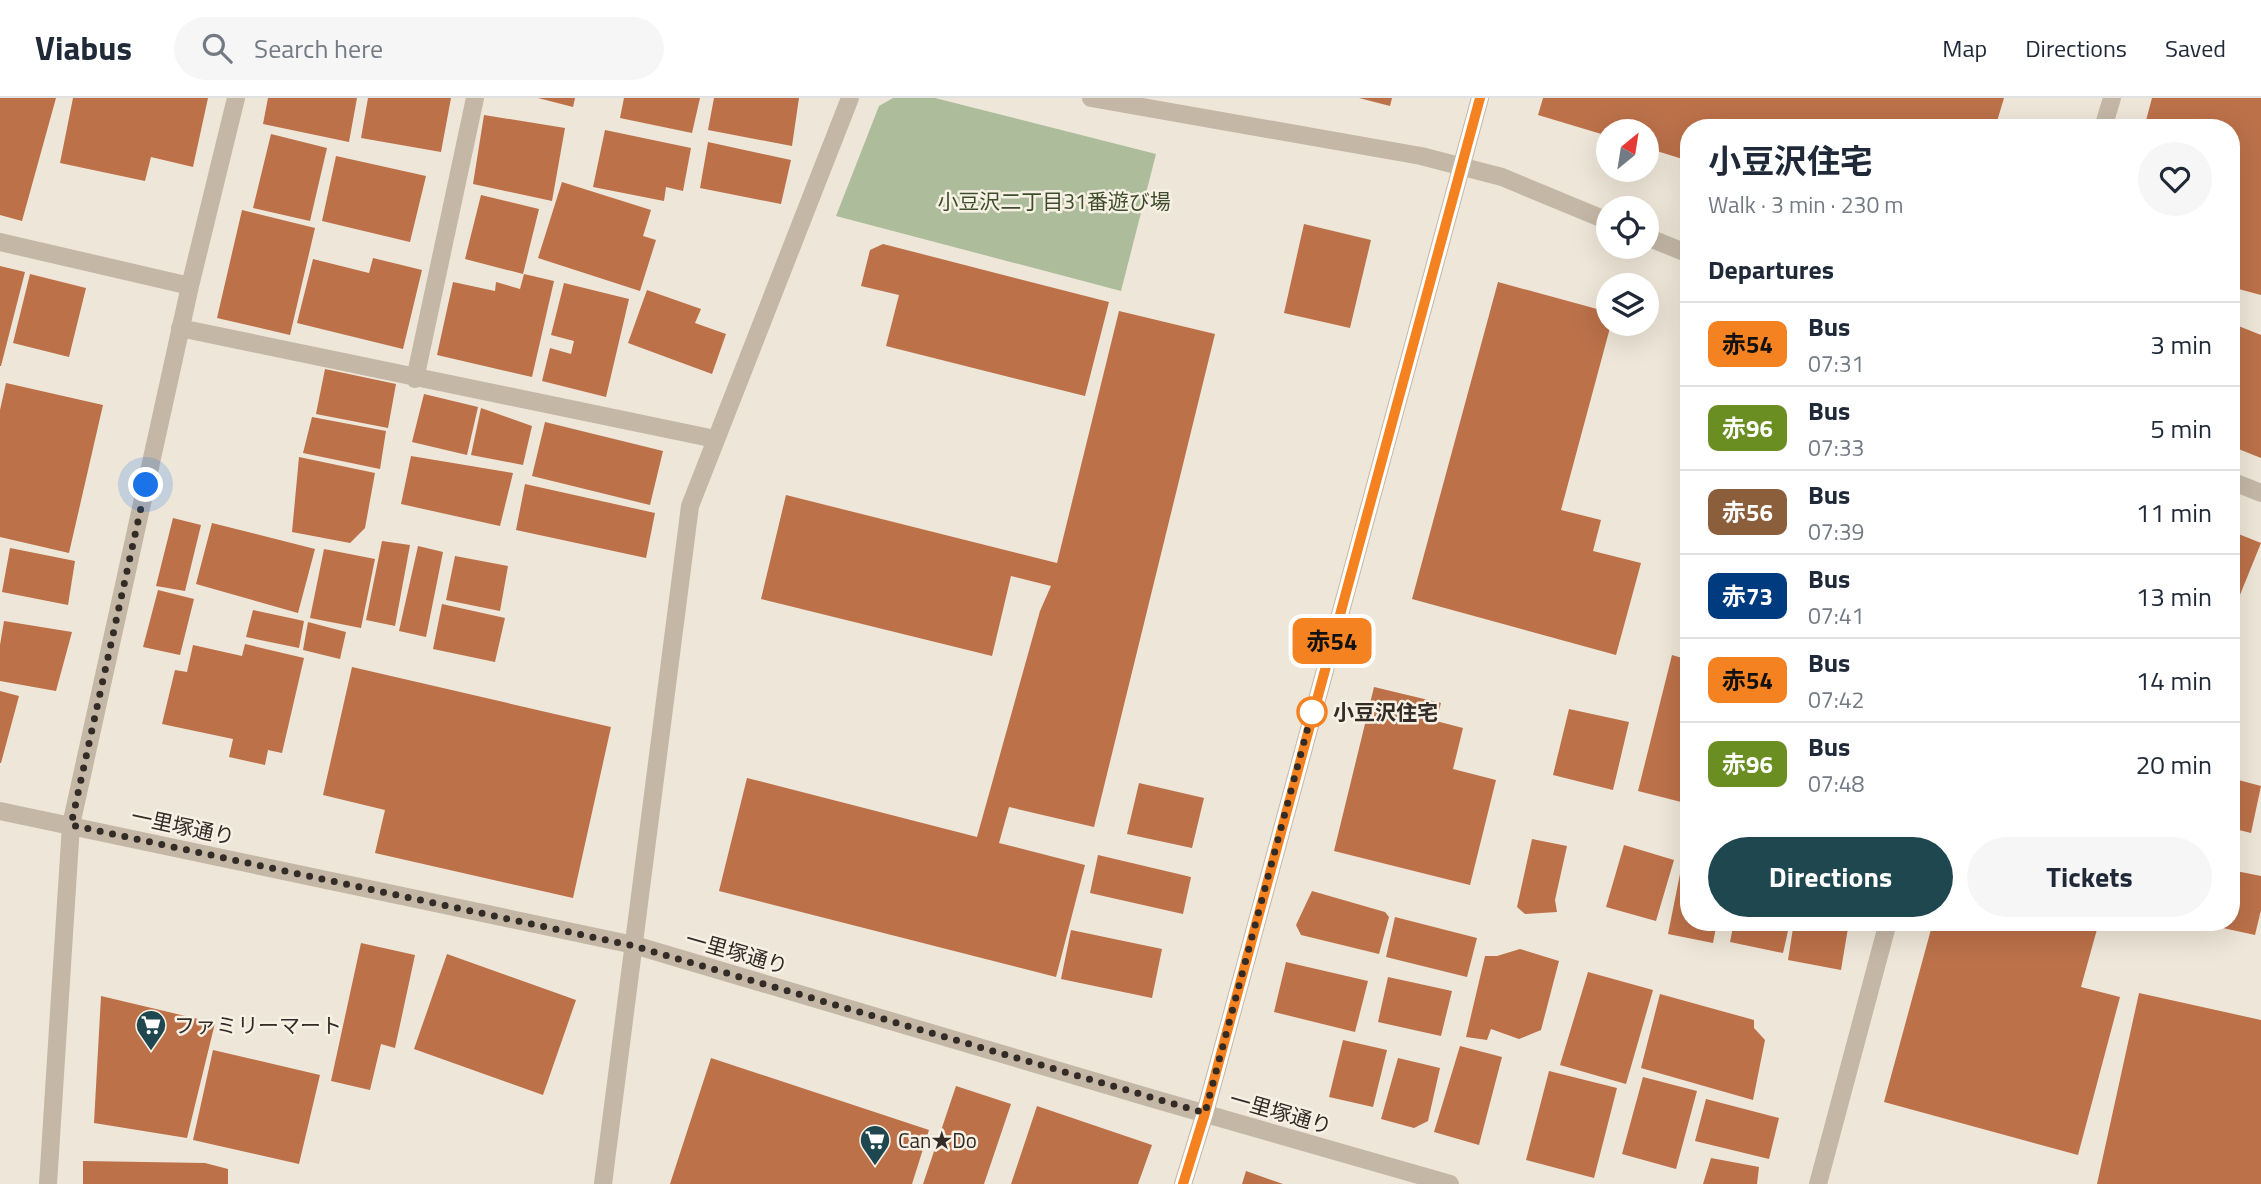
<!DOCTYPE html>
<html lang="en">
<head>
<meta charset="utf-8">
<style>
  :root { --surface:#fff; --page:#f6f6f7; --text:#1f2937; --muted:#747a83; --line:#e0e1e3; --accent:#1f474f }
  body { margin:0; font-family:"Titillium Web","Noto Sans JP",sans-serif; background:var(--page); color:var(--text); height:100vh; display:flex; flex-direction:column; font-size:26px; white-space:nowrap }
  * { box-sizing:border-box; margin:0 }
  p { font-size:23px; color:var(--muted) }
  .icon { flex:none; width:38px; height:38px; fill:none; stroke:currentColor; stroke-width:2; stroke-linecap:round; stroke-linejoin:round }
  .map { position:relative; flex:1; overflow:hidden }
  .details { position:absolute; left:1680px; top:21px; width:560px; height:812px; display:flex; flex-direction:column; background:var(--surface); border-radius:28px; box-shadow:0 7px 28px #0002 }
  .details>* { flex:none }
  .badge { padding:0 14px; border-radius:10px; font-size:24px; line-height:46px }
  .needle { width:46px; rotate:30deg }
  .controls { position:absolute; left:1596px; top:21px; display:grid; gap:14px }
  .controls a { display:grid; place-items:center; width:63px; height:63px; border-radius:50%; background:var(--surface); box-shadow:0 7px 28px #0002; font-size:35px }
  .you { position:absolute; width:35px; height:35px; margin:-18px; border:5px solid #fff; border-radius:50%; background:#1a73e8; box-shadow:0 0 0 10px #1a73e833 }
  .map>.badge { position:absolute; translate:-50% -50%; box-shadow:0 0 0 4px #fff }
  h2 { padding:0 28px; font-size:26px; line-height:63px }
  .round { display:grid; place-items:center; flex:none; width:74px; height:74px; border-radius:37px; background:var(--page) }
  .headline { display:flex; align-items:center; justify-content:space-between; height:119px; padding:0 28px }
  h1 { font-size:33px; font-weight:700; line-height:52px }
  .button { display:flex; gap:14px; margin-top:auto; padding:14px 28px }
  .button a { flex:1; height:80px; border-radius:42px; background:var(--accent); color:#fff; font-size:28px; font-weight:700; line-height:80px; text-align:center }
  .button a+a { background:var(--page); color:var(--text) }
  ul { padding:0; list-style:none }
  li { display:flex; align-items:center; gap:21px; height:84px; padding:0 28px; border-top:2px solid var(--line) }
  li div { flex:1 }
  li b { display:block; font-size:26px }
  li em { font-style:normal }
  li .badge { min-width:77px; font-weight:700; text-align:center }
  header { display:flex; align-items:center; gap:42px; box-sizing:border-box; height:98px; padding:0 35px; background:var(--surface); border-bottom:2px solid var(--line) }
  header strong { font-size:33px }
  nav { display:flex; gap:38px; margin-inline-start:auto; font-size:24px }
  .search { width:490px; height:63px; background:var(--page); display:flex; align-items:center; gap:18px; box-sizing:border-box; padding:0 24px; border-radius:38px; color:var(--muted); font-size:26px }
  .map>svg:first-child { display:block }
  .green { fill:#adbc9a }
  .building { fill:#bc7149 }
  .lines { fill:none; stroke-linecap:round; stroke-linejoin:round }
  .service { stroke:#c5b7a6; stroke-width:18 }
  .minor { stroke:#c5b7a6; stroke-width:18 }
  .tertiary { stroke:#c5b7a6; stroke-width:18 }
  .line-casing { stroke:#fff; stroke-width:16 }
  .line { stroke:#f58220; stroke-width:10 }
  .walk { stroke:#322b26; stroke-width:7; stroke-dasharray:0 12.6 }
  .stop-dot { fill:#fff; stroke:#f58220; stroke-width:3.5 }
  .labels { text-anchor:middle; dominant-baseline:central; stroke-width:5; stroke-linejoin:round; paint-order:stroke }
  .park-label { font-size:21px; fill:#3e4e2c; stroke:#f7f0e4 }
  .stop-label { font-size:21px; font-weight:bold; fill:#322b26; stroke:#f7f0e4; text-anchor:start }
  .street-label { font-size:21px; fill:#322b26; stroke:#f7f0e4 }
  .poi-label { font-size:21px; fill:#322b26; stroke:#f7f0e4; text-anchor:start }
</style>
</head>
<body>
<header>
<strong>Viabus</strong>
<div class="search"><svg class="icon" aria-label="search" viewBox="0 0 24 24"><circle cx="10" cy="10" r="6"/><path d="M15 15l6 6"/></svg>Search here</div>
<nav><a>Map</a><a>Directions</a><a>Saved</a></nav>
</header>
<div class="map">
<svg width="2261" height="1086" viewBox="0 0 2261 1086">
  <rect width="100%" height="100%" fill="#eee6d8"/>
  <path class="green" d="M893,0h42l221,56 -35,137 -285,-75 43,-110z"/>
  <path class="building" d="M0,0h56l-34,123 -22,-6z
    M73,0h135l-15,69 -42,-10 -6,24 -85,-18z
    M268,0h89l-8,44 -86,-18z
    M368,0h83l-10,54 -80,-14z
    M538,0h37l-2,9z
    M624,0h76l-8,35 -72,-15z
    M714,0h85l-7,48 -84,-16z
    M1359,0h33l-2,8z
    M1543,0h461l-9,30h-306v33l-42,-13v-17h-39v5l-70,-21z
    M2152,0h109v197l-30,-8v-159h-87z
    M484,17l81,13 -13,73 -79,-17z
    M605,32l86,18 -8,43 -17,-4 -2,14 -71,-14z
    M271,36l56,14 -17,73 -57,-13z
    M708,44l83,18 -10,44 -81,-16z
    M336,58l90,20 -16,66 -88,-21z
    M562,84l89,28 -8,26 13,4 -16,51 -102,-33z
    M481,97l58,14 -16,65 -58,-15z
    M242,112l73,18 -25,107 -73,-17z
    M1304,126l67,16 -21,88 -66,-15z
    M883,146l226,58 -24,94 -199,-50 13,-51 -38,-9 9,-36z
    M373,160l49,12 -19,79 -106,-26 16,-64 56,14z
    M0,168l25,6 -24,94h-1z
    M30,176l56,14 -17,69 -56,-14z
    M524,176l30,7 -22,96 -95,-22 16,-73 42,9 1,-9 24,7z
    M1498,184l110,30v12h3l-50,186 40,10 -8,31 48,12 -25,92 -204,-56z
    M564,185l65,16 -23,98 -64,-16 8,-33 21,6 3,-13 -23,-6z
    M647,192l54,19 -6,14 31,11 -14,40 -84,-31z
    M1119,213l96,23 -121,493 -85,-20 -10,36 86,22 -29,112 -337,-86 28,-113 230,59 63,-226 11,-25 -40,-10 -19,80 -231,-57 25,-104 271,68z
    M2231,225l30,12v123l-30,-12z
    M325,271l71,15 -8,44 -72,-14z
    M6,285l97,22 -34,148 -69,-16v-127z
    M424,296l54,13 -11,48 -55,-13z
    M481,310l51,18 -9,39 -52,-10z
    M312,319l74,14 -6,38 -77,-16z
    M545,324l118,29 -13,54 -118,-29z
    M411,358l102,17 -13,53 -99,-22z
    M299,359l76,16 -10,55 -15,15 -58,-11z
    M525,386l130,29 -9,45 -130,-28z
    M173,420l28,7 -16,66 -29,-5z
    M212,425l103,26 -17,64 -102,-29z
    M2231,433l30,12 -30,74z
    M382,443l28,4 -15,81 -29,-6z
    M418,448l25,6 -17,85 -27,-6z
    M10,450l65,13 -7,44 -66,-13z
    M324,451l51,10 -14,69 -51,-10z
    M455,458l53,10 -8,45 -54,-11z
    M158,492l36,9 -14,56 -37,-8z
    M442,506l63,14 -10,44 -62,-13z
    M253,512l51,11 -5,27 -53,-11z
    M4,523l68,11 -16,59 -56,-10v-36z
    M308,524l38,10 -6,27 -37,-9z
    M245,546l59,14 -22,95 -14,-3 -3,15 -36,-8 4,-18 -71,-15 13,-54 12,2 6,-27 49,11z
    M1672,557l17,5v144l-51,-13z
    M352,569l259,60 -38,171 -198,-45 10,-43 -62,-15z
    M1374,589l67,16 -5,18 27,7 -10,41 43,11 -26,105 -136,-34z
    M0,593l19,5 -18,67h-1z
    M1569,611l60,13 -16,68 -60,-15z
    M2231,680l30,8 -10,47 -20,-5z
    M1139,685l65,15 -12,50 -65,-14z
    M1532,741l35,7 -12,54 2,12 -32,2 -8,-7z
    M1624,747l50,15 -18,61 -50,-14z
    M1098,757l93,22 -8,37 -93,-21z
    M1681,771l8,2v51h28l-4,21 -45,-9z
    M2231,772l30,6v34l-6,25 -55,-12 31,-1z
    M1312,793l73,21 4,5 -10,37 -78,-19 -5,-10z
    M1395,819l82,21 -10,39 -81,-20z
    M1734,824h56l-7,31 -53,-11z
    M1794,824h55l-8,48 -53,-10z
    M1933,824h166l-18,65 39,10 -42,158 -194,-53z
    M1071,832l91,19 -10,49 -91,-19z
    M361,845l54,12 -20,93 -14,-4 -11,46 -39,-9z
    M1520,851l39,12 -18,69 -22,9 -28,-10 -4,11 -21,-3 19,-81h12z
    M447,856l129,46 -33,95 -129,-46z
    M1286,864l82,19 -13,51 -81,-20z
    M1588,874l65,18 -27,94 -66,-19z
    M1388,879l64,14 -11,45 -63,-14z
    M2139,895l122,27v164h-164z
    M1660,896l94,26v8l11,12 -12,60 -112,-32z
    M101,898l114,27 -28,115 -93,-15z
    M1343,942l44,10 -14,57 -44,-10z
    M1460,948l42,11 -23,88 -45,-13z
    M213,952l107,25 -21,89 -106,-24z
    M711,960l218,72 -17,54h-242z
    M1398,960l42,10 -12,53 -14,7 -33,-9z
    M1549,973l68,17 -23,90 -68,-18z
    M1643,979l54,14 -21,78 -54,-15z
    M956,988l55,18 -27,80h-61z
    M1706,1001l73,19 -10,41 -74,-18z
    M1037,1008l115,39 -14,39h-127z
    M1711,1060l48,9 -2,17h-54z
    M83,1063l122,2 23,6v15h-145z
    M1246,1073l37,13h-41z"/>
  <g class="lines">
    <path class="service" d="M180,230l535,111
      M415,281l60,-281"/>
    <path class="minor" d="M1091,0l330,58 81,21 106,44
      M2103,30l9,-30
      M1647,139l42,17
      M0,144l190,44
      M2231,383l30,12
      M48,1086l23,-359 119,-539 46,-188
      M603,1086l87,-678 160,-408
      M1818,1086l70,-262"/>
    <path class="tertiary" d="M0,713l634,134 520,154 296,85
      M1183,1086l22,-71 275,-1015"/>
  </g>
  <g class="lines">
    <g class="line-casing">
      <path id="line" d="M1183,1086l22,-71 275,-1015"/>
    </g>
    <use href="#line" class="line"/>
    <path class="walk" d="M146,387l-75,340 563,121 571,167 107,-401"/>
  </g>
  <defs>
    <g id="supermarket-pin" transform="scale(1.575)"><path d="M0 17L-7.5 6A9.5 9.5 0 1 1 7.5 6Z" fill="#1f474f" stroke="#f7f0e4"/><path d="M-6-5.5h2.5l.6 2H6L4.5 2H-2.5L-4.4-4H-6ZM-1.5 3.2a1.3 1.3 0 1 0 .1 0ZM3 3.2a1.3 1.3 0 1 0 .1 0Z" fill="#fff"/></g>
  </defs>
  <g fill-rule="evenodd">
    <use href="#supermarket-pin" x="151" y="927"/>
    <use href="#supermarket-pin" x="875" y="1042"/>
  </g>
  <circle class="stop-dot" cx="1312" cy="614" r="14"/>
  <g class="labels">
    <g class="park-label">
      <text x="1054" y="103">小豆沢二丁目31番遊び場</text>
    </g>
    <g class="stop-label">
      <text x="1333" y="614">小豆沢住宅</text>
    </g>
    <g class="street-label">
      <text transform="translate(183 728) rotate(12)">一里塚通り</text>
      <text transform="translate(737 854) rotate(16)">一里塚通り</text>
      <text transform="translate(1281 1014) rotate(16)">一里塚通り</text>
    </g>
    <g class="poi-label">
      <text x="174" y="927">ファミリーマート</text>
      <text x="898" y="1042">Can★Do</text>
    </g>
  </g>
</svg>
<div class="controls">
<a><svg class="needle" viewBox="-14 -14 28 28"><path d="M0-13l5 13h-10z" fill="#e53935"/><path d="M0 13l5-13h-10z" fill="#747a83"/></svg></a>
<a><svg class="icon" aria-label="locate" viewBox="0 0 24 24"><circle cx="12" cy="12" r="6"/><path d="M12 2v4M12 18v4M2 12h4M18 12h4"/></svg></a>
<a><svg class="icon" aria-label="layers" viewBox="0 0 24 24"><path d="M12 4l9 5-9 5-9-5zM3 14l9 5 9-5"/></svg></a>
</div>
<div class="you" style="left:146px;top:387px"></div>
<b class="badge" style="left:1332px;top:543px;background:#f58220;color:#111">赤54</b>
<section class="details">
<div class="headline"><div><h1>小豆沢住宅</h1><p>Walk · 3 min · 230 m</p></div><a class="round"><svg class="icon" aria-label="heart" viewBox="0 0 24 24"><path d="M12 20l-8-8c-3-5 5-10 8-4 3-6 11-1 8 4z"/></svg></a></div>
<h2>Departures</h2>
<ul>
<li><span class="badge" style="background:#f58220;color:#111">赤54</span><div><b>Bus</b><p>07:31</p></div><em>3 min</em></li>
<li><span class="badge" style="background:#6b8e23;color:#fff">赤96</span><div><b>Bus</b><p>07:33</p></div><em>5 min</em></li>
<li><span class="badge" style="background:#8b5e3c;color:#fff">赤56</span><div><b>Bus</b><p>07:39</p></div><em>11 min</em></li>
<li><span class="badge" style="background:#003b80;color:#fff">赤73</span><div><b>Bus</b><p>07:41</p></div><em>13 min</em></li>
<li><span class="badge" style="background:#f58220;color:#111">赤54</span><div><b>Bus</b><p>07:42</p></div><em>14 min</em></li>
<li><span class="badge" style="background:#6b8e23;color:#fff">赤96</span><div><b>Bus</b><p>07:48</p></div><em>20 min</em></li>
</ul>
<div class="button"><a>Directions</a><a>Tickets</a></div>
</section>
</div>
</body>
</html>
